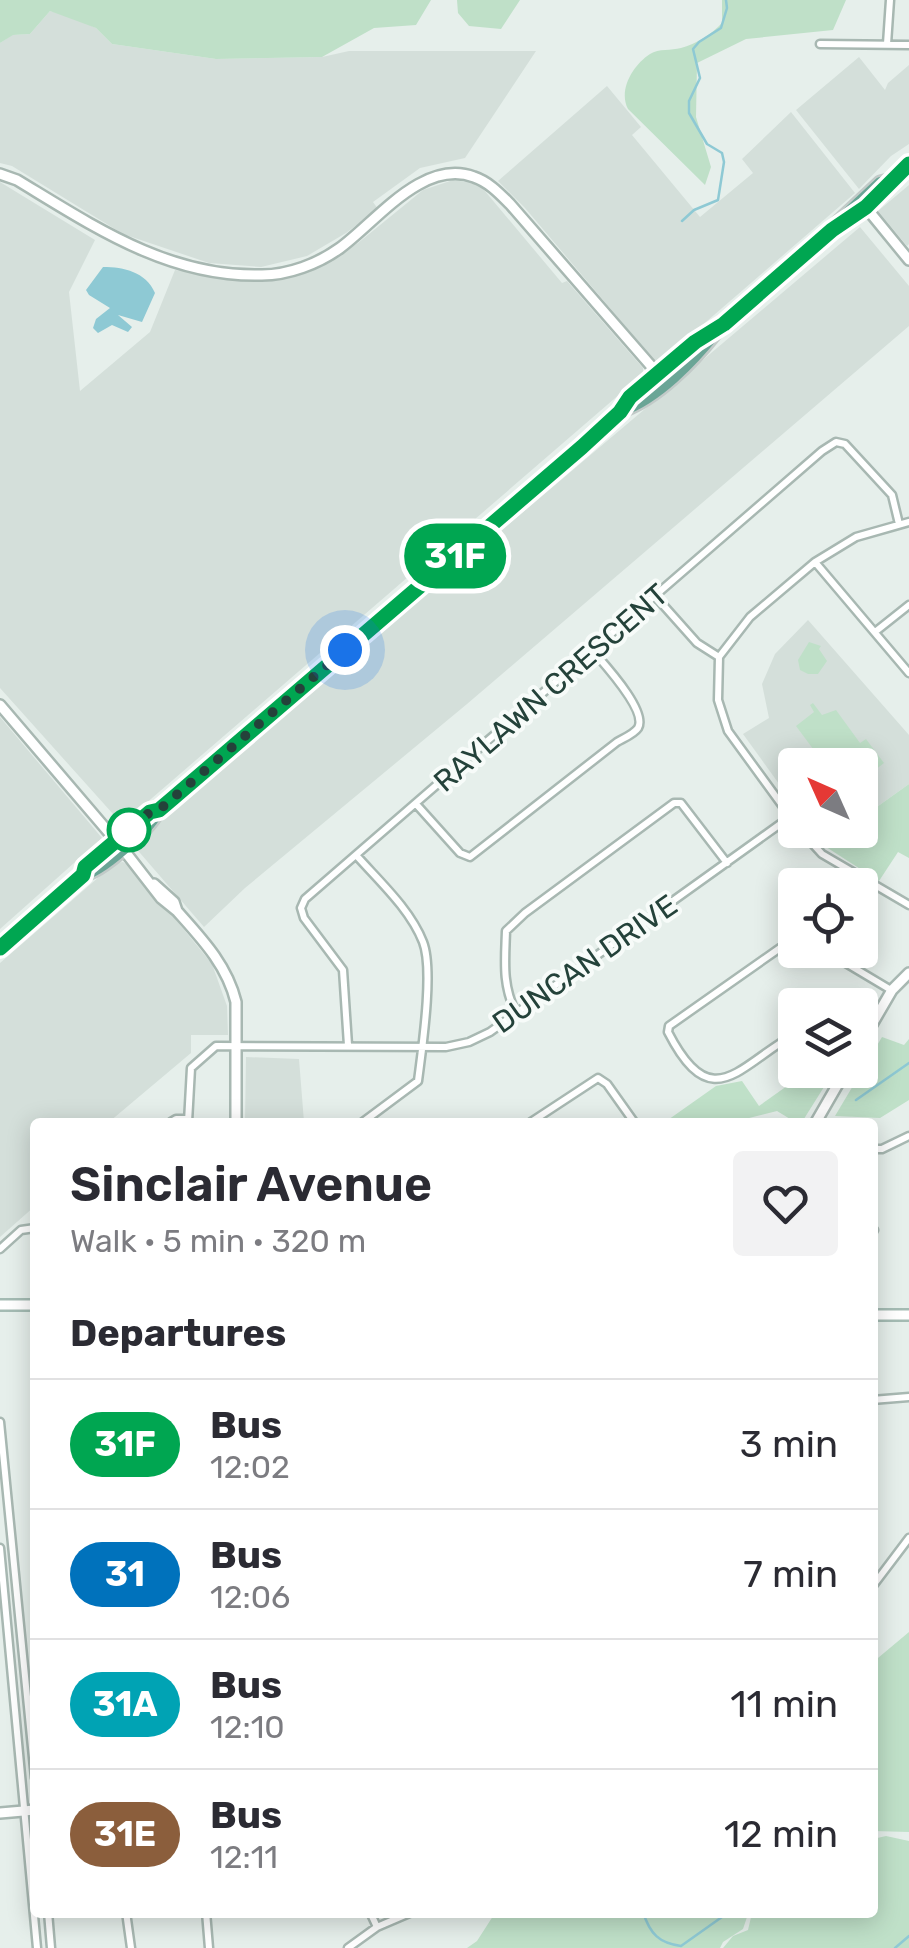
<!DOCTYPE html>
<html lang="en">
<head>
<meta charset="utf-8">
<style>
  :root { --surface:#fff; --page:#f2f2f3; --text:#2b2b33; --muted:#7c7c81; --line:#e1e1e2 }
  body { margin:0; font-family:Rubik,sans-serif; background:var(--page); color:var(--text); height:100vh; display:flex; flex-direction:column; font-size:38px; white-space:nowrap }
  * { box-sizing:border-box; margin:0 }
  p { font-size:32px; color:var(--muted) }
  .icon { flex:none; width:55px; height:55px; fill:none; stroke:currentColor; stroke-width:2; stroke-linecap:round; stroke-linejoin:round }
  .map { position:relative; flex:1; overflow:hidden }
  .drawer { position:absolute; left:30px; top:1118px; width:848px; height:800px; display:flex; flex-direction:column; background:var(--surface); border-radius:10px; box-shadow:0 5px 25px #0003 }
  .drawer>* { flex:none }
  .badge { padding:0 20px; border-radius:32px; font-size:35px; line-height:65px }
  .needle { width:65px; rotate:315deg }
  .fabs { position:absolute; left:778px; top:748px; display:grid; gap:20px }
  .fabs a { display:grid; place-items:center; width:100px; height:100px; border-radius:10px; background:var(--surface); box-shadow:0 5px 25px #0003; font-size:50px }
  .you { position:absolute; width:50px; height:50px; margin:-25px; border:8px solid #fff; border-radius:50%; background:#1a73e8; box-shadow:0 0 0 15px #1a73e833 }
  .map>.badge { position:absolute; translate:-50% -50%; box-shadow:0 0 0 5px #fff }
  h2 { padding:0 40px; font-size:38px; line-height:90px }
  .round { display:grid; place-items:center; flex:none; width:105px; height:105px; border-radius:10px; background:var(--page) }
  .headline { display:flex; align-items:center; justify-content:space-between; height:170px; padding:0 40px }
  h1 { font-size:48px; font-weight:600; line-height:75px }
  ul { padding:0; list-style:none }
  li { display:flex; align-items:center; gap:30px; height:130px; padding:0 40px; border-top:2px solid var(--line) }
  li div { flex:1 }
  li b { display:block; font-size:38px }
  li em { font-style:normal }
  li .badge { min-width:110px; font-weight:700; text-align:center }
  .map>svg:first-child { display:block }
  .built { fill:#d4dfda }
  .green { fill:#bfe0c8 }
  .water { fill:#8ec9d4 }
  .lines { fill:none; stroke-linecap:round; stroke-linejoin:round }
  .stream { stroke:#8ec9d4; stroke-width:2.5 }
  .minor-casing { stroke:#a8b8b2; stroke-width:11 }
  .tertiary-casing { stroke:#a8b8b2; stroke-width:14 }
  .secondary-casing { stroke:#a4bbb3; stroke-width:14 }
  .primary-casing { stroke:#c2cac8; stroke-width:15 }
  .minor { stroke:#fff; stroke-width:6 }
  .tertiary { stroke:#fff; stroke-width:9 }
  .secondary { stroke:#fff; stroke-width:9 }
  .primary { stroke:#6aa596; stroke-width:10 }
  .line-casing { stroke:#fff; stroke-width:22 }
  .line { stroke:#00a651; stroke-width:15 }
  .walk { stroke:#24423a; stroke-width:10; stroke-dasharray:0 18 }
  .stop-dot { fill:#fff; stroke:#00a651; stroke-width:5 }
  .labels { text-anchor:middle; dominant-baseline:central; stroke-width:8; stroke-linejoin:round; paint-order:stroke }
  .street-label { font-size:30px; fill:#24423a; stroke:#f7fbf9 }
</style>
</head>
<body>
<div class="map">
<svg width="909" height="1948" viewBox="0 0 909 1948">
  <rect width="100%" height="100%" fill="#e6efeb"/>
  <path class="built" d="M50,11l21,5 25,12 16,16 104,15 106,-2 27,-6h187l-71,107 -45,10 -47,34 5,7 -32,24 -39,23 -46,11 -52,-4 -86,-29 -111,-68 -12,-3v-120l12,-8 18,-1z
    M859,57l26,33 3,-7 21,-18v79l-18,12 -32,33 -63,-79z
    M607,86l34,41 -9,8 68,82 53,-44 -11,-14 49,-47 64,81 -193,167h-8l-129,-152 -27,-27z
    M453,180l26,4 83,99 5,-2 76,87v6l-521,450 -122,-136v-506l95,58 -26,52 11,99 70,-59 25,-62 87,12 49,-11 47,-28 65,-53z
    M909,185v59l-2,2 -29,-35z
    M860,227l49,59v40l-442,378 -222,184 -41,39 -70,-81 64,-59z
    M808,620l101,115v49l-49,35v-54h-65v41l-52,-72 26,-16 -7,-34 13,-30z
    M0,717l102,121 -102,91z
    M123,862l15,11 74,91 15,42 1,29h-37v18l-82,69h-74v84l-35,31v-274l115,-100z
    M246,1057l53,2 5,63h-59z"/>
  <path class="green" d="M0,0h431l-15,25 -42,3 -52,29 -106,2 -104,-15 -16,-16 -46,-17 -20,23 -17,1 -13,8z
    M457,0h63l-19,29 -32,-3 -11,-13z
    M722,0h124l-13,30 -87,9 -49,24 -1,54 15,50 -6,18 -77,-76c-10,-19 5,-44 22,-55 9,-6 21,-3 31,-6 15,-4 31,-14 41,-25z
    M809,642l12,4 -2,3 8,12 -9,13h-10l-8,-4 -2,-10z
    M813,703l9,12 14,-5 24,33 6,-4 18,24 -9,7 -17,-22 -13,9 2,4 -5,4h-17l-29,-39 18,-14 -4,-7z
    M909,784v74l-11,-6 -19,29 -56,-36 21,-15h16v-11z
    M882,1037l22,8 5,-6v61l-29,18 -45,-2z
    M805,1078l24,1 -27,43h-7l-18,-11 -44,11h-50l-2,-3 -5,3h-11l51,-36 26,-5 17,25 28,-20z
    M909,1632v200l-36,-1 -1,-168z
    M886,1836l23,5v107h-186l10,-12 15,-6 4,-17 120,-1 1,-73z
    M495,1913l253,-1v2l-5,15 -20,13 -3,6h-253l10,-7z"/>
  <path class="water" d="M103,267c21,0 43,5 52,26l-13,29 -24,-7 14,12 -4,5 -16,-7 -14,8 -5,-5 3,-9 14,-11 -21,-13 -3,-5z"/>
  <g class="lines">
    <path class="stream" d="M682,221l12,-11 24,-10 6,-38 -2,-9 -15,-9 -18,-31v-12l11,-23 -7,-29 6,-7 22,-14 6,-20 -1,-8
      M856,1100l53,-37
      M643,1912c7,22 16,31 38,34l48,-34
      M895,1948l14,-12"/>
    <g class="minor-casing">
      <path id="minor" d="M820,44l89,1
        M887,44l3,-44
        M815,562l94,111
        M656,597l41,46 22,14
        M875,632l34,-27
        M416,804l44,49 10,4 147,-115c7,-4 17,-8 21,-14 10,-17 -34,-64 -45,-77
        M795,823l-67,-92 -10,-31 1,-43 31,-40 65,-55 41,-25 53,-15
        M800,830l22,24 87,51
        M356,855c23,26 54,54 67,87 11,28 -1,107 -5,139l-55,41
        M795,944l-15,4 -111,78 -1,6c44,86 71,33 127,2
        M824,950l67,40
        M516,1013c-14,-28 -11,-52 -10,-82l19,-18 149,-110h7l46,60
        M348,1045l-5,-75 -39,-52 -3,-10 4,-9 517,-448 14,-9 9,2 47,51 7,29
        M171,1122l5,-3h12
        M188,1122l3,-54 25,-22 230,1 23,-5 21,-10 300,-215
        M531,1122l67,-44 9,6 27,38
        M872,1149h10l27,-13
        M872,1231l2,-1
        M0,1249l21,-19 14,-2
        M872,1400l37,-3
        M0,1422l35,356
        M0,1548l37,400
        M872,1587l37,-49
        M48,1912l3,36
        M126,1912l5,36
        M206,1912l3,36
        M370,1912l7,15
        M348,1948l29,-21 35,-15"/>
    </g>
    <g class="tertiary-casing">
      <path id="tertiary" d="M0,174l17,6c76,46 152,98 245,95 26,0 56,-11 78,-27 36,-26 83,-90 134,-71 15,5 26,17 36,27l155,178
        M864,205l45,55
        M0,705l123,144 38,49 16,13
        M154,884l20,18 3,9c25,28 50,54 59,91v120
        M860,1045l32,-55 17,-17
        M816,1122l30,-52
        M0,1813l35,-3"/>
    </g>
    <g class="secondary-casing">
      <path id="secondary" d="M0,1305h35
        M872,1315h37"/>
    </g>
    <g class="primary-casing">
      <path id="primary" d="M833,229l33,-22 43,-43
        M623,411c35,-13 70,-49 93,-78
        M83,875c17,-1 70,-48 76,-65
        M0,948l83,-73 2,-8 65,-55 9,-2 423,-363 38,-35 10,-15 146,-118 104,-97 12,-3"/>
    </g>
    <use href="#minor" class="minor"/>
    <use href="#tertiary" class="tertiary"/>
    <use href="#secondary" class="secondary"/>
    <use href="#primary" class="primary"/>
  </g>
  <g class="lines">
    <g class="line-casing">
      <path id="line" d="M0,948l83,-73 2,-8 65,-55 9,-2 13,-11 410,-352 38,-35 10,-15 65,-55 29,-18 108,-94 34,-23 43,-43"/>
    </g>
    <use href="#line" class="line"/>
    <path class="walk" d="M129,830l-4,4 25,-22 9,-2 186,-160"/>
  </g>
  <circle class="stop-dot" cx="129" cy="830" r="20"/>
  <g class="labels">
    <g class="street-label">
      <text transform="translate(551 688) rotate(-41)">RAYLAWN CRESCENT</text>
      <text transform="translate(585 964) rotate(-35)">DUNCAN DRIVE</text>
    </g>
  </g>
</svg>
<div class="fabs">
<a><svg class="needle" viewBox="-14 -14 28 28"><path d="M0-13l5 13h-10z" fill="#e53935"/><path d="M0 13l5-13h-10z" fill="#7c7c81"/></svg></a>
<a><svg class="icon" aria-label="locate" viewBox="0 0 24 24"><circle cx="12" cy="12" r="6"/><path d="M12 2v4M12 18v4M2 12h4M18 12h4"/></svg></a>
<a><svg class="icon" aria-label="layers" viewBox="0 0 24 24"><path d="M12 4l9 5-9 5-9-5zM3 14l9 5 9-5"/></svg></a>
</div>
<div class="you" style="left:345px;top:650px"></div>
<b class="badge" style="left:455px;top:556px;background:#00a651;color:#fff">31F</b>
<section class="drawer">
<div class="headline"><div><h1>Sinclair Avenue</h1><p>Walk · 5 min · 320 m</p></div><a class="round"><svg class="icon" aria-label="heart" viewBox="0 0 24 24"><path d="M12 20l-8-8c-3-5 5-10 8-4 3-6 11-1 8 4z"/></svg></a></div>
<h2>Departures</h2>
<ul>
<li><span class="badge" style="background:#00a651;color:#fff">31F</span><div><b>Bus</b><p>12:02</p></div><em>3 min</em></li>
<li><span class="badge" style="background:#0072bc;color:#fff">31</span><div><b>Bus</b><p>12:06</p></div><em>7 min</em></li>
<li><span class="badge" style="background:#00a3b4;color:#fff">31A</span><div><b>Bus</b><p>12:10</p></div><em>11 min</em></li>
<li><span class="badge" style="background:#8b5e3c;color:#fff">31E</span><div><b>Bus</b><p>12:11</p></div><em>12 min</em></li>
</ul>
</section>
</div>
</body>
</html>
